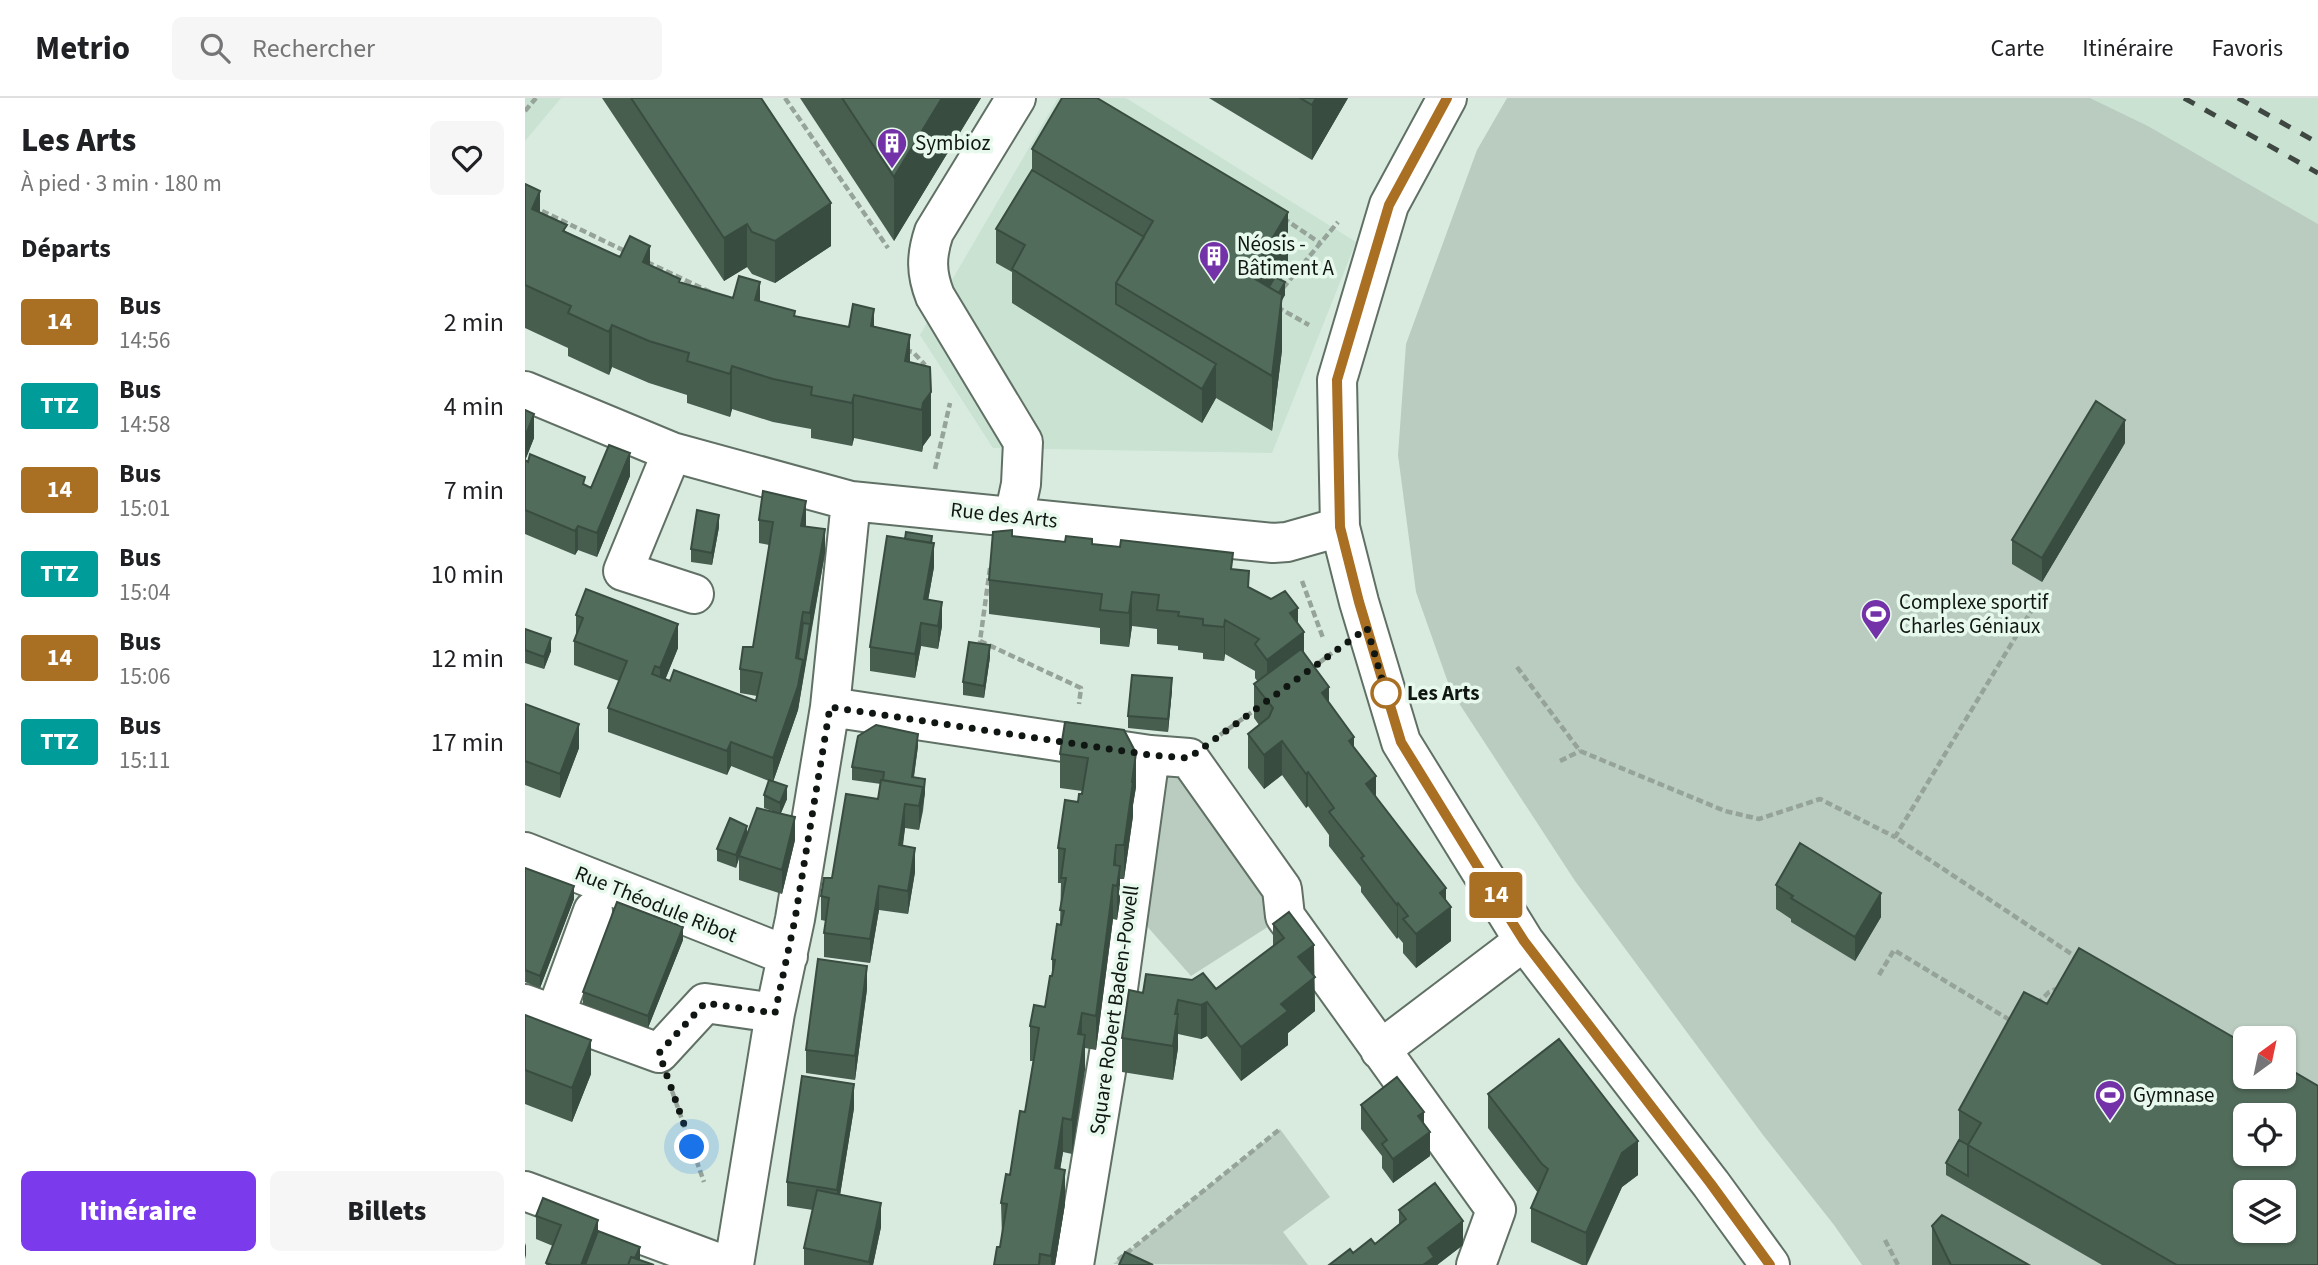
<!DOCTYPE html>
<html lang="fr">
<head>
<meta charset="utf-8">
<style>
  :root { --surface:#fff; --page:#f6f6f6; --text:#202124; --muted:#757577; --line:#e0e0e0; --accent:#7c3aed }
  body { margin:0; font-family:"Source Sans 3",sans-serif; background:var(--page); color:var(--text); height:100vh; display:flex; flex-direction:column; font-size:26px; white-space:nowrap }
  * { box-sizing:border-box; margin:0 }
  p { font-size:23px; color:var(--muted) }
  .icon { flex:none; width:38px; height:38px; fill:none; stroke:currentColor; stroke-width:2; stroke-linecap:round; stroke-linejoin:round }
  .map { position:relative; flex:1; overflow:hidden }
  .sheet { display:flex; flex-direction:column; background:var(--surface); width:525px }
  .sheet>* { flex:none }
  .badge { padding:0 14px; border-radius:5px; font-size:24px; line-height:46px }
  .needle { width:46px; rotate:33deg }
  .tools { position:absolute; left:1708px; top:928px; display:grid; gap:14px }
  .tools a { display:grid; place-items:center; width:63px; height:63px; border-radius:10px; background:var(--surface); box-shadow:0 2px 5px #0004; font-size:35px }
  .you { position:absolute; width:35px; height:35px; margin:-18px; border:5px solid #fff; border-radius:50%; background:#1a73e8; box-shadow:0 0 0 10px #1a73e833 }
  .map>.badge { position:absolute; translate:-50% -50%; box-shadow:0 0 0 4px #fff }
  h2 { padding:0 21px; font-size:26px; line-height:63px }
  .round { display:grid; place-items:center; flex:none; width:74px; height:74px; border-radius:10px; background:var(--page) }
  .headline { display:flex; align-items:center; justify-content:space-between; height:119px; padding:0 21px }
  h1 { font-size:33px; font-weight:800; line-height:52px }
  .action { display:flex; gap:14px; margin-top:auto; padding:14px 21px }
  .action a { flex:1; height:80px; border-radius:10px; background:var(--accent); color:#fff; font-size:28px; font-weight:800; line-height:80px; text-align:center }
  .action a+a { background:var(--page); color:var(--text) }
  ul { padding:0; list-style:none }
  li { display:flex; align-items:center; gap:21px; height:84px; padding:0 21px }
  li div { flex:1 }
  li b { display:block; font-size:26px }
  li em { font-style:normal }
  li .badge { min-width:77px; font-weight:700; text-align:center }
  header { display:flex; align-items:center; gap:42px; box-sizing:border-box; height:98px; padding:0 35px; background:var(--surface); border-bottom:2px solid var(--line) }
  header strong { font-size:33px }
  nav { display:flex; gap:38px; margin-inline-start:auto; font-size:24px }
  .search { width:490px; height:63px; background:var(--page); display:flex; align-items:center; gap:18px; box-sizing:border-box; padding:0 24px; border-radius:10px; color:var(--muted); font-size:26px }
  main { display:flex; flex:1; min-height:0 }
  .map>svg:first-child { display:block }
  .built { fill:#c9e2d1 }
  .green { fill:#baccc0; fill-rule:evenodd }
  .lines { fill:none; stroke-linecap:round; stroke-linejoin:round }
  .minor-casing { stroke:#607065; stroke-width:42 }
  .path { stroke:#95a399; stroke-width:4.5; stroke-dasharray:7 3.5; stroke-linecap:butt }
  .minor { stroke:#fff; stroke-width:38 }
  .rail { stroke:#3e4741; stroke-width:5; stroke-dasharray:12 12; stroke-linecap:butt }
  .wall { fill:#475d4e }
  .shaded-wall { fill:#394c40 }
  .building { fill:#526c5b; stroke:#394c40; stroke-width:2; fill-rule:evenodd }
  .line-casing { stroke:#fff; stroke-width:16 }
  .line { stroke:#a96f23; stroke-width:10 }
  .walk { stroke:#101612; stroke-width:7; stroke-dasharray:0 12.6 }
  .stop-dot { fill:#fff; stroke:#a96f23; stroke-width:3.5 }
  .labels { text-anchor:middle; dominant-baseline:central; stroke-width:7; stroke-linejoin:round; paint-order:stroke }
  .poi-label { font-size:21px; fill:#101612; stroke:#e7f9ec; text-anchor:start }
  .street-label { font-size:21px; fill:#101612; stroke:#e7f9ec }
  .stop-label { font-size:21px; font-weight:bold; fill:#101612; stroke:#e7f9ec; text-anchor:start }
</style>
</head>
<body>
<header>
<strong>Metrio</strong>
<div class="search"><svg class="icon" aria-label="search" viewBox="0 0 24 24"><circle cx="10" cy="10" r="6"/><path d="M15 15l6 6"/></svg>Rechercher</div>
<nav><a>Carte</a><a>Itinéraire</a><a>Favoris</a></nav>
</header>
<main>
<section class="sheet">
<div class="headline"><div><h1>Les Arts</h1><p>À pied · 3 min · 180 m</p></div><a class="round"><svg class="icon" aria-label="heart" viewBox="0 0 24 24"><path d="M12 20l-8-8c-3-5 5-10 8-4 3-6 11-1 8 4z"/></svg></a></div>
<h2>Départs</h2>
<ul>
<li><span class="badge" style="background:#a96f23;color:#fff">14</span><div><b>Bus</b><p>14:56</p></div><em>2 min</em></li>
<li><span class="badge" style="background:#009c99;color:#fff">TTZ</span><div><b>Bus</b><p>14:58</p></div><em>4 min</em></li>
<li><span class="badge" style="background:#a96f23;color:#fff">14</span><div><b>Bus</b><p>15:01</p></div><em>7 min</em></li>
<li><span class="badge" style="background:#009c99;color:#fff">TTZ</span><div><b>Bus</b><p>15:04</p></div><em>10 min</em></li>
<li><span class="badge" style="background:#a96f23;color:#fff">14</span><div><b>Bus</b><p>15:06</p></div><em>12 min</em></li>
<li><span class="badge" style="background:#009c99;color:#fff">TTZ</span><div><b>Bus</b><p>15:11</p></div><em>17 min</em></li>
</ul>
<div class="action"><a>Itinéraire</a><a>Billets</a></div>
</section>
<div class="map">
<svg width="1793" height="1167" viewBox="0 0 1793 1167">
  <rect width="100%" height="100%" fill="#d9ebdf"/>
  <path class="built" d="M0,0h36l-36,43z
    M533,0h68l230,144 -84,211 -279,-5 -73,-113z
    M1565,0h228v126l-170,-98z"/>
  <path class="green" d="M982,0h583l58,28 170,98v1041h-456l-28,-40 -71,-90 -188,-254 -124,-190 -35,-99 -18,-137 8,-111 71,-194zM1720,940h39v38h-39zM1720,1017h39v38h-39zM1720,1094h39v38h-39z
    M625,657l39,3 96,158 -94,60 -61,-69z
    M755,1031l50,68 -47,35 25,33 -195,-1z"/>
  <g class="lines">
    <g class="minor-casing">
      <path id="minor" d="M922,0l-58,107 -52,175 3,147 19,75 42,140 123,199 187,243 59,81
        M0,293l147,61 179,49 422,42 14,-1 53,-15
        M147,354l-49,119 71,23
        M489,419l7,-33 2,-42 -88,-146c-9,-23 -9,-40 -1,-64l82,-134
        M305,609l320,48 39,3 93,131 3,27 211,294 -20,55
        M0,754l263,104
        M0,906l134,49 46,-50 70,10
        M30,917l38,-104
        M855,952l144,-109
        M0,1093l199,74
        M209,1167l41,-252 20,-94 35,-212 21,-206
        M549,1167l36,-218 40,-292"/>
    </g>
    <path class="path" d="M260,0l103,150
      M0,13l11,-13
      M17,113l85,41
      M758,120l37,25
      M122,164l65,31
      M758,190l55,-66
      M752,209l32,18
      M380,252l8,2 12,13
      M410,371l15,-66
      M465,470l-10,73 101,47 -2,16
      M777,483l21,57
      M1514,500l-144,239 184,122
      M992,569l63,84 145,60 34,8 61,-20 75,38
      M786,571l21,-16
      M695,637l39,-28
      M1035,663l20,-10
      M1354,877l15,-25 119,72
      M1512,906l12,-12 12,-5
      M147,993l32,91
      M1360,1142l13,25
      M593,1162l162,-131"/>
    <use href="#minor" class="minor"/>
    <path class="rail" d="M1659,0l134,75
      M1713,0l80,45"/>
  </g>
  <path class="wall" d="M77,0h159l70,148 -56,37 -23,-9 -5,-7 -23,14z
    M275,0h181l-87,143z
    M684,0h139l-36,62z
    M507,51l256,118 -7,13 4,15 -3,5v50l-10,81 -56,-33 -14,25 -190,-120v-31l-16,-9v-34l36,-59z
    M0,86l15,29 27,19 53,25 30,9 30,16 53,16 27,3 35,15 54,11 25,-1 36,36 21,73 -8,11 -1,6 -68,-14 -2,8 -41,-8v-9l-38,-7 -41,-13 -2,8 -43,-14v-8l-38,-12 -37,-16 -3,8 -41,-19v-8l-43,-20z
    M0,312l9,28 -9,22 66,28 39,-12 -33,81 -19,-7 -3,5 -50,-21z
    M1600,345l-83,139 -30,-18v-24z
    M234,422l47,6 19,27 -27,157 -25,72 14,17 -6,14 14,27 -13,54 -43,-14v-21l-3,9 -19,-7v-12l30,-16 25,-22 -8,-3v-13l5,-14 -38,-15 -4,9 -119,-43v-24l11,-27 -45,-16v-24l2,-5v-21l102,33 -13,32 91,21 1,-5 -17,-3v-24l13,-22 16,-102 -10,-2z
    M194,429l-7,38 -21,-3v-13z
    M487,438l80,8 141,25 16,18 49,37 6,28 25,51 25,45 22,49 70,103 5,41 -35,27 -13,-15v-10l-5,-6 -1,2 -36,-47v-5l-32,-41v-11l-21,-29 -2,2 -24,-33 -18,14 -16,-21v-34l11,-9 -5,-7v-34l4,-2 -3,-4v-7l-30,-17 -1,7 -21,-2v-6l-25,-3v-4l-21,-2v-15l-25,-3 -3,21 -29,-3v-16l-111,-14v-34z
    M407,445l2,24 -6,33 14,26 -4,23 -17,-3 -6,32 -45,-7v-24z
    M0,531l26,22 -7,18 -19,-6z
    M465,559l-6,41 -21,-3v-13z
    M647,592l-4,42 -40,-4v-12z
    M0,606l54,44 -19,50 -35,-13z
    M540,624l71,65 -3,18v11l-9,63h-4v21l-3,20 -4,-1 -17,131 -11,-2v21l-13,85 -9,-2 -3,17 5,35 -10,61h-61l6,-18 2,-10 -1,-34 9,-28 15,-63 8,-51h-3v-35l15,-19 7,-31v-17l8,-34 1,-42h-3v-35l24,-57 -22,-3v-34z
    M393,648l-4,31 11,15 -2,19 -4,19 -14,-2 -2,18 12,26 -7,42 -29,-4 -9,53 -46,-6v-24l2,-12 -5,-1v-24l57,-97 3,-15 -29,-4v-13z
    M0,770l49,31 -34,89 -15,-6z
    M1251,787l105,32 -26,44 -64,-39v-3l-15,-10z
    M748,826l41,52 1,35 -27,22v12l-47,36 -34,-45 -6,3 -23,-5v14l-5,32 -51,-8v-34l21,-45 49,-13 24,9 57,-43z
    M158,842l-35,88 -65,-24v-12z
    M342,891l-12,91 -49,-7v-23z
    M1522,906l271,261h-216l-156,-90v-12l13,-23v-30z
    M0,917l66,59 -19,48 -47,-18z
    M963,996l150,81 -16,12 -35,78h-5l-51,-23v-34l7,-15 -50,-65z
    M836,1007l63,19 6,32 -37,27 -11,-15v-12l-21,-27z
    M329,1010l-14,87 41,32 -8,38h-69v-17l9,-38 -26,-4v-24z
    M874,1112l64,35 -26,20h-108l46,-21 24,-19z
    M11,1118l62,15 41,29 15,5h-108l7,-19 -17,-7z
    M1407,1128l97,39h-97z"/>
  <path class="shaded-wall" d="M417,0h39l-87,143v-64z
    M791,0h32l-36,62v-55z
    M15,93v43l-8,-25z
    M306,105v43l-56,37v-42z
    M763,114v55l-20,35 -18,-26z
    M222,126v43l-23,14v-43z
    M125,148v43l-7,-27z
    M235,184v43l-5,-25z
    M760,184v13l-3,5v50l-10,81v-126z
    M349,211v43l-3,-26z
    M87,227v42l-3,8v-43z
    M385,237v42l-5,-16z
    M691,266v34l-14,25v-34z
    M207,268v43l-2,8v-43z
    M406,294v43l-8,11 -1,6v-42l1,-7z
    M329,297v43l-2,8v-43z
    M9,316v24l-9,23v-24z
    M1600,322v23l-83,139v-24z
    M105,355v23l-33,81v-24z
    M281,403v24l-5,25v-24z
    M194,417v12l-7,38v-12z
    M53,428v24l-3,5v-24z
    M300,431v24l-15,84v-24z
    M409,445v24l-10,56v-24z
    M607,494v34l-3,21v-34z
    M417,504v24l-4,23v-23z
    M773,510v28l6,-4v34l-37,28v-34l23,-47z
    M278,514v24l-7,33v-11z
    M700,522v34l-1,7v-34z
    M396,525v23l-6,32v-24z
    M153,526v24l-18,44v-24z
    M285,526v13l-12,73 -25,72v-24l30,-98z
    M26,540v13l-7,18v-12z
    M465,547v12l-6,41v-12z
    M647,580v12l-4,42v-13z
    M804,589v34l-7,-28z
    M54,626v24l-19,50v-24z
    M393,636v12l-6,43v-12z
    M829,639v34l-5,-30z
    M757,643v34l-18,14v-34z
    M206,644v24l-4,9v-24z
    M611,655v34l-3,18v11l-9,63v-34z
    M783,674v34l-2,2v-34z
    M851,678v34l-10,-26z
    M400,681v13l-6,38v-24z
    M262,688v13l-7,16v-12z
    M380,706v24l-6,41v-24z
    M270,719v23l-13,54v-24z
    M222,728v12l-8,18 -3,12v-13z
    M591,747v34l-2,-14z
    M390,750v24l-7,42v-23z
    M595,768v34l-3,20v-34z
    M588,787v34l-17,131v-34z
    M49,788v13l-34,89v-12z
    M354,788v24l-9,53v-24z
    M921,790v23l5,-4v34l-35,27v-34l24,-41z
    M1356,795v24l-26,44v-24z
    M873,805v34l-1,2v-34z
    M158,829v13l-35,88v-12z
    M789,847l1,66 -27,22v12l-47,36v-34l40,-43 17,-47z
    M342,868v23l-12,91v-24z
    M653,902v48l-5,32v-34z
    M682,904v34l-6,3v-34z
    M557,915v34l-4,-13z
    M560,937v34l-13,85v-34z
    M66,942v34l-19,48v-34z
    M329,986v24l-17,106v-24z
    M899,1014v24l-6,-20z
    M538,1020v34l-8,50v-34z
    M905,1034v24l-37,27v-24z
    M1113,1043v34l-16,12 -36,78v-32l36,-80z
    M540,1072v34l-10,61h-4v-9z
    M356,1105v24l-8,38h-4z
    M73,1122v23l-8,22h-9z
    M938,1123v24l-26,20h-14l5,-17z
    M1,1145v12l-1,4v-13z
    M115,1149v12l-3,6h-4z"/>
  <path class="building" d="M106,0h130l70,105 -56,38 -23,-9 -5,-8 -23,14z
    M317,0h100l-48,79z
    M537,0h35l191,114 -38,64 32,19 -10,81 -156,-93 37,-62 -121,-72z
    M775,0h16l-4,7z
    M507,72l112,67 -28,46v21l100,60 -14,25 -190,-120 13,-24 -29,-16z
    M0,86l15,7 -8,18 35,16 -4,6 57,26 10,-21 20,10 -7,16 37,17 -1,3 54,16 6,-22 21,6 -5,18 40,11 -1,5 55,11 4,-23 21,5 -3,17 39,9 -5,26 25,6 1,25 -8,11 -1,7 -68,-15 -2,8 -41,-8 1,-8 -39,-8 -41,-13 -2,8 -43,-13 2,-8 -40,-12 -37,-16 -3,7 -41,-19 3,-7 -46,-21z
    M750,179l10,5 -6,11 -10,-6z
    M1571,303l29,19 -83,138 -30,-18z
    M0,312l9,4 -9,23z
    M84,347l21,8 -33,80 -19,-7 -3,5 -50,-21v-50l3,2 2,-8 55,23 -2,7 8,4z
    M238,393l43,10 -5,25 24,3 -15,84 -7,-1 -2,12 -5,34 7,2 -5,26 -25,72 -42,-16 -4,9 -119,-43 19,-47 -53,-20 9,-23 -7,-3 10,-26 92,35 -18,44 -5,-2 -3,8 18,7 4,-11 82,31 6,-28 -22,-4 3,-22h10l20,-125 -14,-2z
    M172,412l22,5 -7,38 -21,-4z
    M487,432v6l53,6 1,-6 26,3v5l28,3 1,-7 112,13 -2,16 18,2 -1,16 23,12 14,-8 13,17 -8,5 14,19 -37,28 -12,-16 4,-5 -34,-19 -1,7 -21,-2v-6l-25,-3 1,-4 -22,-2 2,-15 -27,-3 -3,21 -29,-3 2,-16 -113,-14 4,-48z
    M381,434l26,4 -1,7 -26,-4z
    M362,438l47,7 -10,56 18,3 -4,24 -17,-3 -6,31 -45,-7z
    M278,525l7,1 -7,47v-11l-5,-2z
    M0,531l26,9 -7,19 -19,-7z
    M444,544l21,3 -6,41 -21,-4z
    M776,551l28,38 -7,6 32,44 -5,4 27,35 -10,8 80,104 -6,5 11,14 -35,27 -13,-15 5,-3 -10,-13 -1,2 -36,-47 3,-2 -35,-44 5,-4 -26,-36 -2,2 -24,-33 -18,14 -16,-21 21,-17 4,-9 -19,-24z
    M607,577l40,3 -4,41 -40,-3z
    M0,606l54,20 -19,50 -35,-13z
    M540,624l59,8 12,23 -4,29h1l-9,63h-8l-2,20 6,1 -3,20 -4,-1 -17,131 -14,-3 -4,21 7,1 -13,85 -9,-2 -8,50 10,2 -14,86 -11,-2 -1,11h-45l3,-18h3l7,-43 -6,-1 5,-29 4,1 10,-64 5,1 14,-84 -9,-2 4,-21 11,2 5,-31h2l3,-16 -3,-1 5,-35 4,1 3,-14 -4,-1 6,-32h-5l4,-29 -7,-1 7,-48 13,2 1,-8h3l6,-36 -28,-4z
    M351,627l42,9 -6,43 13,2 -2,19v-11l-40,-7 1,-8 -32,-5 6,-31z
    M244,682l18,6 -7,17 -16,-8z
    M356,682l42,7 -4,19 -14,-2 -6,41 16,3 -7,43 -29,-5 -9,53 -46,-6 5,-35 -8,-2 3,-18h8l14,-84 32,5z
    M232,710l38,9 -13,53 -43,-14z
    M205,720l17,8 -11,29 -19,-6z
    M1275,745l81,50 -26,44 -64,-39 2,-2 -17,-11z
    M0,770l49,18 -34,90 -15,-6z
    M92,804l66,25 -35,89 -65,-24z
    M764,814l25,33 -16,12 17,20 -34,27 7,7 -47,36 -34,-45 -6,3 -23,-5 -3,14h3l-5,32 -51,-8 7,-48 14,3 3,-19 46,6 11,-7 13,16 68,-51 -11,-14z
    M1554,850l166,96v32h39v-10l34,20v179h-141l-209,-120 13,-22 -22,-13 65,-118 23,12zM1720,1017h39v38h-39zM1720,1094h39v38h-39z
    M293,861l49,7 -12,90 -49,-6z
    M0,917l66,25 -19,48 -47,-18z
    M1034,941l79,102 -16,12 -36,80 -55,-25 17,-39 -6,-5 -54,-70z
    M277,978l52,8 -17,106 -50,-8z
    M872,979l27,35 -6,4 12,16 -37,27 -11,-15 5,-4 -26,-35z
    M1434,1042l9,5v31l-22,-13z
    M910,1085l28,38 -35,27 6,9 -11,8h-94l21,-16 3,4 18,-14 4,5 31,-25 -7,-9z
    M292,1092l64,13 -12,59 -65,-14z
    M18,1100l55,22 -17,45h-29l-6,-2 15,-38 -25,-9z
    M1417,1117l87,50h-78l-19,-39z
    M73,1133l42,16 -5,11 -4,-1 -3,8h-43z
    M600,1154l28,13h-34z
    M106,1159l23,8h-26z"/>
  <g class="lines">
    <g class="line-casing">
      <path id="line" d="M922,0l-58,107 -52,175 3,147 19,75 42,140 109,177 14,22 187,243 59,81"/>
    </g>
    <use href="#line" class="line"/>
    <path class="walk" d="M167,1049l-33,-94 46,-50 70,10 20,-94 35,-212 320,48 39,3 178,-130 19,65"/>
  </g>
  <defs>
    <g id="building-pin" transform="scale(1.575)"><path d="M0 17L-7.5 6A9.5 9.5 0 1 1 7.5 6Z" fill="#7332a7" stroke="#e7f9ec"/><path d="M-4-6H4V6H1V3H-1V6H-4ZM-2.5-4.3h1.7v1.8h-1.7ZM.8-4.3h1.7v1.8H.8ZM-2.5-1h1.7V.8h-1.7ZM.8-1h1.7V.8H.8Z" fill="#fff"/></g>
    <g id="stadium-pin" transform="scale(1.575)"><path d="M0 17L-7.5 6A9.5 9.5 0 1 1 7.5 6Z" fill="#7332a7" stroke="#e7f9ec"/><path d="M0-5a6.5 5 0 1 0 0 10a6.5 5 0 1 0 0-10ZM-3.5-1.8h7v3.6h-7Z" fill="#fff"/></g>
  </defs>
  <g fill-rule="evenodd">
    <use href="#building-pin" x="367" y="45"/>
    <use href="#building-pin" x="689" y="158"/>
    <use href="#stadium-pin" x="1351" y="516"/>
    <use href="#stadium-pin" x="1585" y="997"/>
  </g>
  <circle class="stop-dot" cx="861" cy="595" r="14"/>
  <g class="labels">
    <g class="poi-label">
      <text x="390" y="45">Symbioz</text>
      <text x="712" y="146">Néosis -<tspan x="712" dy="24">Bâtiment A</tspan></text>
      <text x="1374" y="504">Complexe sportif<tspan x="1374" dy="24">Charles Géniaux</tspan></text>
      <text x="1608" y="997">Gymnase</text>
    </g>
    <g class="street-label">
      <text transform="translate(479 417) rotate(6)">Rue des Arts</text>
      <text transform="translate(131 806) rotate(22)">Rue Théodule Ribot</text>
      <text transform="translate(589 912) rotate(-82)">Square Robert Baden-Powell</text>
    </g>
    <g class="stop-label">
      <text x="882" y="595">Les Arts</text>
    </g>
  </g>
</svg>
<div class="tools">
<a><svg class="needle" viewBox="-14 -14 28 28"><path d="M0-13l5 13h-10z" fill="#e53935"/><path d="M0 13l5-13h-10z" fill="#757577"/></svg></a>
<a><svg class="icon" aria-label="locate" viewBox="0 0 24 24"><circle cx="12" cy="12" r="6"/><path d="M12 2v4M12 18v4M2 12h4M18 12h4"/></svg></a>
<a><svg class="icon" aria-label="layers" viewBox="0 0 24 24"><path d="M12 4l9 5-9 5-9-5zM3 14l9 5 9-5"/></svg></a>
</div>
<div class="you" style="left:167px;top:1049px"></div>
<b class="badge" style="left:971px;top:797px;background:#a96f23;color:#fff">14</b>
</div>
</main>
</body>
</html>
